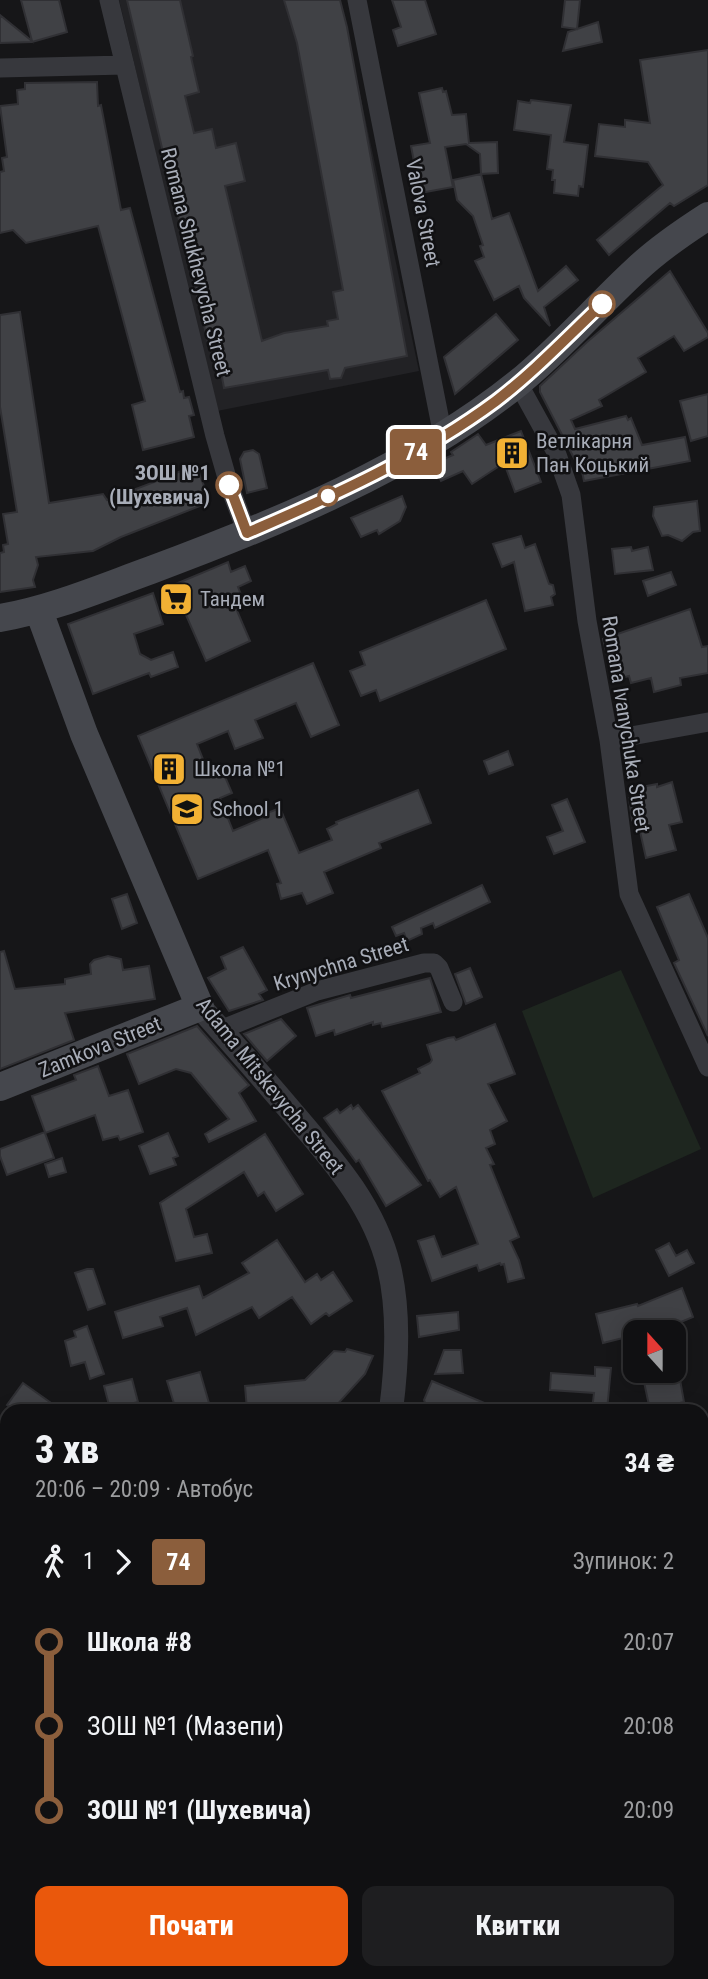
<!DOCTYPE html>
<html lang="uk">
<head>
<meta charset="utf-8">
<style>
  :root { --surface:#101012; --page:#1e1e20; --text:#f1f3f6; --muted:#9c9d9f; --line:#303032; --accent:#ea580c }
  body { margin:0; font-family:"Roboto Condensed",sans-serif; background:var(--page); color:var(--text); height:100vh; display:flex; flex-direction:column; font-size:26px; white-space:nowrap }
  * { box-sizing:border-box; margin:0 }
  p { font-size:23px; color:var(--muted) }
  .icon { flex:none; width:38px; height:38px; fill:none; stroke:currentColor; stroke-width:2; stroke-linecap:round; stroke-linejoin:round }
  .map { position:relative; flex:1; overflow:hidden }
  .drawer { position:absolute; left:0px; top:1404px; width:709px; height:576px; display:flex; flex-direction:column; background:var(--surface); border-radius:21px 21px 0 0; box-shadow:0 4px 18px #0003,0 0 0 2px var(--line) }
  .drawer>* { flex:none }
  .badge { padding:0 14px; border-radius:5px; font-size:24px; line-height:46px }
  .needle { width:46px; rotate:339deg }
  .buttons { position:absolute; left:623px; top:1320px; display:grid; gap:14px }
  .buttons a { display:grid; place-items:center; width:63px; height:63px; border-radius:14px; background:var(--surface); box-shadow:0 4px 18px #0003,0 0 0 2px var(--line); font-size:35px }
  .map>.badge { position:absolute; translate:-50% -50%; box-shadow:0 0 0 4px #fff }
  .legs { display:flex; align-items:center; gap:10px; height:77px; padding:0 35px; font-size:23px }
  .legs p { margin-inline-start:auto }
  .headline { display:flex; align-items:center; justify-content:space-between; height:119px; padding:0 35px }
  h1 { font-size:38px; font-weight:800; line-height:52px }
  .primary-button { display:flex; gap:14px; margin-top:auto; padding:14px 35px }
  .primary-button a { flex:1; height:80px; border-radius:14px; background:var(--accent); color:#fff; font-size:28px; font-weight:800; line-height:80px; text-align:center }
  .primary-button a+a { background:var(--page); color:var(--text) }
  ul { padding:0 35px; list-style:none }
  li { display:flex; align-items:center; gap:24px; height:84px; font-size:26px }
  li i { display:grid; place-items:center; width:10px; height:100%; margin:0 9px; background:currentColor }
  li i::after { content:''; width:18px; height:18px; margin:-9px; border:5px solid; border-radius:50%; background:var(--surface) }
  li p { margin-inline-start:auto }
  li:first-child i { background:linear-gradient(#0000 50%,currentColor 0) }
  li:last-child i { background:linear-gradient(currentColor 50%,#0000 0) }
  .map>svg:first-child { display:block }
  .built { fill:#222225 }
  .green { fill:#1e261f }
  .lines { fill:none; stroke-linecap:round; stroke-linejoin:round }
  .stream { stroke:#2c353c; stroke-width:5 }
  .building { fill:#404145; stroke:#303034; stroke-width:2 }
  .minor { stroke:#37383d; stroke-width:19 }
  .tertiary { stroke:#37383d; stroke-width:24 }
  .secondary { stroke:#45474d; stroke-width:28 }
  .line-1-casing { stroke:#fff; stroke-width:16 }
  .line-1 { stroke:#8b5e3c; stroke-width:10 }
  .stop-1-dot { fill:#fff; stroke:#8b5e3c; stroke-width:3.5 }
  .labels { text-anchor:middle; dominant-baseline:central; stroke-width:5; stroke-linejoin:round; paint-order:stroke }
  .street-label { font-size:21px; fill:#a8adb8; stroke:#111113 }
  .poi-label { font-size:21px; fill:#a8adb8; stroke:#111113; text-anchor:start }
  .stop-label { font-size:21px; font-weight:bold; fill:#a8adb8; stroke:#111113; text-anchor:end }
</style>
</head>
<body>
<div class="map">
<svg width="708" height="1979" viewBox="0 0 708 1979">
  <rect width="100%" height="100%" fill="#161618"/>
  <path class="built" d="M119,0h221l79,371 -202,40z"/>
  <path class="green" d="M621,970l80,179 -108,49 -71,-187z"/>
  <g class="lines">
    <path class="stream" d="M702,1536l6,6
      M0,1706l7,3"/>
  </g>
  <path class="building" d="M21,0h38l8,32 -35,10 -32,1v-28l32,26z
    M127,0h53l13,56 -2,1 8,35 -14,4 9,37 18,-4 4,19 20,-5 9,38 -20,5 37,155 22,-8 44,-7 -1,-5 11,-2 -5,-27 10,-2 -46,-247 -13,-43h56l7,27 60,329 -62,12 -4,10 -11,1 -2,-9 -104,18 -7,-38 -7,1z
    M392,0h33l11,34 -38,12 -5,-16 8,-3z
    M565,0h15l-3,29 -15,-2z
    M598,22l4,20 -39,9 5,-19z
    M708,50v135l-34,21 -4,-3 -61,52 -12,-15 66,-55 -15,-23 -53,-6 4,-32 26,3v-7l25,3 -10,-63z
    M97,82l1,24 3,-1 20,105 9,-2 50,184 3,-1 1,7 5,-1 5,18 -5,1 5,21 -51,13 -11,-45 13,-4 -47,-175 -72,17 -13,-13 -13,3v-61l4,-1 -2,-13 5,-1 -7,-51 18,-2 -1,-14 8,-1v-6z
    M442,88l1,4 3,-1 6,24 14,-1 3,29 28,-1 1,31 -17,1 11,45 17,-6 29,78 28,-25 12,14 -34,27 6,19 -26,-28 -5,-12 -25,14 -19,-39 9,-4 -4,-11 3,-1 -10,-29 -16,-16 -4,-20 28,-6 -1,-20 -14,-10 -21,3 8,40 -33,6 -9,-47 19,-3 -11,-50z
    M531,100l40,5 -7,37 24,3 -5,42 -4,-1 -1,10 -24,-3 1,-13h-3l1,-10 -6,-1 4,-34 -37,-5 4,-29 12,2z
    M670,271l38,62v4l-24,14 -10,-15 -36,22 8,14 -47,28 3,6 -31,14 4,9 51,-13 2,4 3,-2 11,27 43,-8 5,24 -106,20 -4,-19 -3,2 -37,-72v-6l47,-44z
    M20,312l29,191 54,-9 4,6 50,-19 -2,-6 13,-6 3,6 25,-10 14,37 -89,35 -28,14 -57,6 2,8 -5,15 2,7 -35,5v-39l4,-1 -1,-7 5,-1 -5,-30 14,-2 -17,-105v-92z
    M496,314l22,26 -63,54 -11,-37z
    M708,394v42l-17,5 -11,-40z
    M521,431l20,51 -26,10 -11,-29 -32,21 -9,-13 -22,10 -7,-18 19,-8 -2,-3 27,-18 8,11z
    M253,450l6,4 8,34 -20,5 -7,-34 4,-7z
    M402,496l4,11 -6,14 -21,13 -2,-4 -16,7 -10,-19z
    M697,501l3,30 -7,1 -11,9 -14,-6 -6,1 -9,-20 1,-9z
    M521,536l4,12 10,-4 14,40 4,1 2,9 -4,3 2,8 -28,6 -11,-49 -12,5 -9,-23z
    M631,547l1,4 16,-4 5,23 -38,4 -3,-25z
    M228,562l3,10 14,-6 6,15 -13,6 6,15 -9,4 15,35 -44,20 -33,-76z
    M671,572l5,13 -28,11 -5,-15z
    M153,593l10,31 -29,10 6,20 11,6 22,-8 5,15 -27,10 -2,-4 -56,21 -25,-70z
    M486,600l20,49 -126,52 -4,-11 -15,6 -11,-25 15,-6 -5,-13z
    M690,609l12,38 6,-1v27l-28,5 1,7 -27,7 -3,-14 -20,5 -2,-7 -16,4 -10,-41z
    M313,663l26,62 -28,12 -15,-34 -41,17 8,18 -28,11 -7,-18 -31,13 13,33 13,-5 9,21 -12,5 13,33 35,-15 -1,-3 13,-5 19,45 33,-13 -5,-11 10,-5 -1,-2 82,-32 13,33 -52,20 2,5 -57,24 9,21 -26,11 -5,-11 -21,6 -4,-15 4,-1 -13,-33 -70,29 -60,-143z
    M508,751l5,14 -24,9 -5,-13z
    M672,782l10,40 -13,3 7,25 -30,8 -9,-40 -5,2 -3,-22 4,-1 -2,-8 26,-5v3z
    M567,799l18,43 -31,12 -7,-17 16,-6 -11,-26z
    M482,885l8,17 -55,26 -2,-5 -12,5 1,6 -15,7 -3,-8 -8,3 -4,-9z
    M127,894l10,29 -15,6 -10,-30z
    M689,894l19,44v98l-34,-73 5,-3 -22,-53z
    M243,947l24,43 -8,4 4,6 -34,11 -21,-33 18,-9 -5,-12z
    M4,951l11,38 50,-5v-5l26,-5 -1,-10 4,-4 14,-4 13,3 2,11 26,-4 6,33 -90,14 9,27 -74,29v-117z
    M470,968l12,29 -16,7 -11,-30z
    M430,978l11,34 -59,15 -1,-4 -8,2v-3l-38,13 -1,-5 -18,6 -9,-28 43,-13 1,3z
    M281,1019l15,17 -29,25 -23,-27z
    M495,1024l20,50 -27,10 19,37 -17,9 5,14 -9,4 8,16 -4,1 29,72 -9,4 9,19 5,18 -16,4 -4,-18 -3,1 -1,-2 -21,8 -2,-6 -45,16 -14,-40 16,-5 8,21 36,-13 -22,-57 -16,10 -10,-17 -2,1 -46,-90 38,-18 -2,-4 12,-6 2,-3 -5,-15 21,-7 6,-1 2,3z
    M197,1026l52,59 -10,8 17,28 -47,21 -4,-8 24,-15 -38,-46 -15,-4 -37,15 -12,-30z
    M98,1066l11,30 19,-6 15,42 -23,8 -2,-4 -15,4 -8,-25 -50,18 9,25 -47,17 -7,-19v-7l45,-17 -13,-36 44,-16 -2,-5z
    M351,1105l2,4 5,-4 63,80 -35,21 -27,-46 -3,2 -32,-44 13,-9 3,4z
    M168,1133l10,23 -5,2 3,7 -26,9 -11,-28z
    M265,1134l38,60 -27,17 -12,-19 -6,4 -14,-24 -58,37 8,28 13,-3 5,19 -36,8 -16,-58z
    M62,1158l4,14 -17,5 -4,-13z
    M277,1240l28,42 12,-8 4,6 12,-8 19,29 -23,15 -3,-3 -15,11 -19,-27 -33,21 -7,-11 -56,28 -9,-27 -27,9 3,9 -40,12 -8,-26 84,-26 4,12 46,-25 -7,-10z
    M669,1243l7,13 11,-6 7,13 -25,13 -13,-26z
    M87,1269h6l12,35 -17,6 -13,-37z
    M682,1288l11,29 -36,15h-27l1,4 -28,7 -7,-29 41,-10 1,2z
    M458,1312l1,18 -40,7 -2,-21z
    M87,1326l17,48 -14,5 -5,-17 -14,4 -6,-25 11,-4 -2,-6z
    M347,1349l26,7 -8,18 -30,33 -8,3h-80l-2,-24 60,-6 29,-29 11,1z
    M444,1350h17l2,23 -28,1z
    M595,1367l16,1 -4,42h-15l2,-17 -44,-3 1,-17 44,3z
    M200,1372l11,38h-35l-9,-29z
    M679,1374l5,28 -34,8 -6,-28z
    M132,1379l6,23 -28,7 -6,-23z
    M432,1381l69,29h-73l-4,-10z
    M23,1383l38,27h-46l-8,-5z"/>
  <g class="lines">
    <path class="minor" d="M109,0l106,436 14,49 18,48
      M357,0l86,436
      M0,68l125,-3
      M518,383l38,69 15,43 16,126 22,119 20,154 79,173
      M609,740l99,-18
      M220,1030l97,-39 107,-28h10l5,5 14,34
      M0,1440l7,18
      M702,1446l6,-8
      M702,1513l6,5
      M0,1907l7,1
      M702,1940h6"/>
    <path class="tertiary" d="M200,1007c31,34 61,69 91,104 41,48 83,94 98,156 11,46 8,97 2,143
      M0,1476l7,-3
      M702,1582l6,7"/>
    <path class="secondary" d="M0,618c52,-9 101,-30 151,-48 124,-46 263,-103 367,-187 42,-34 78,-76 118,-113 22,-21 47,-38 72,-54
      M0,1087l200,-80 -116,-273 -45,-123"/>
  </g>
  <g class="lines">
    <g class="line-1-casing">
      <path id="line-1" d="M229,485l18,48c84,-36 175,-77 249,-132 38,-29 71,-64 106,-97"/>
    </g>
    <use href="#line-1" class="line-1"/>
  </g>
  <defs>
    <g id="building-square" transform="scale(1.75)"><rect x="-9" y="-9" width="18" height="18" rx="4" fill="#f2b134" stroke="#111113"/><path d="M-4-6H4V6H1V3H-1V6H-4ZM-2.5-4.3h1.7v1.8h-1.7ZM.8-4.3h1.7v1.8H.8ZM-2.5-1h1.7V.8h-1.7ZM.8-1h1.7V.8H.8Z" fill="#111"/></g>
    <g id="supermarket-square" transform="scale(1.75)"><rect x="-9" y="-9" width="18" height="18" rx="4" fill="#f2b134" stroke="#111113"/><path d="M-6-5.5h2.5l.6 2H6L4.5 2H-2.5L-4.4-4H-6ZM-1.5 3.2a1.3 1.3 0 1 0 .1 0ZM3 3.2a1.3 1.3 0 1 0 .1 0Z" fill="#111"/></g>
    <g id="school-square" transform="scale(1.75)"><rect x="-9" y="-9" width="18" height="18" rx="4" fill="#f2b134" stroke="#111113"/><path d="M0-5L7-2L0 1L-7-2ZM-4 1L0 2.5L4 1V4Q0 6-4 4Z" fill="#111"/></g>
  </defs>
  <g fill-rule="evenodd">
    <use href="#building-square" x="512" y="453"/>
    <use href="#supermarket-square" x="176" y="599"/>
    <use href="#building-square" x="169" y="769"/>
    <use href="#school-square" x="187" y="809"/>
  </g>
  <g class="stop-1-dot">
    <circle cx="602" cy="304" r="12"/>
    <circle cx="229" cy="485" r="12"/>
    <circle cx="328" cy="496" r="9"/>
  </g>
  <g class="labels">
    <g class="street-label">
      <text transform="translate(423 213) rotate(79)">Valova Street</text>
      <text transform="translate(196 262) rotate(76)">Romana Shukhevycha Street</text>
      <text transform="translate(626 724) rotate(81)">Romana Ivanychuka Street</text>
      <text transform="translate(341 964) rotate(-17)">Krynychna Street</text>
      <text transform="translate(100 1047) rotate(-22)">Zamkova Street</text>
      <text transform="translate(270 1086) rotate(51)">Adama Mitskevycha Street</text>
    </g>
    <g class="poi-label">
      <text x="536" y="441">Ветлікарня<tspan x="536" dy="24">Пан Коцький</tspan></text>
      <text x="200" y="599">Тандем</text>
      <text x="194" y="769">Школа №1</text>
      <text x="212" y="809">School 1</text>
    </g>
    <g class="stop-label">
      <text x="210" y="473">ЗОШ №1<tspan x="210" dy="24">(Шухевича)</tspan></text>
    </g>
  </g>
</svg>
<div class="buttons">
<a><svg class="needle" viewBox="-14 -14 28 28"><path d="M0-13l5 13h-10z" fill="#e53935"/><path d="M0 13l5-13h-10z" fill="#9c9d9f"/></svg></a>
</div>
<b class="badge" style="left:416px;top:452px;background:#8b5e3c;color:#fff">74</b>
<section class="drawer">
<div class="headline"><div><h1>3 хв</h1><p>20:06 – 20:09 · Автобус</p></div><b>34 ₴</b></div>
<div class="legs"><svg class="icon" aria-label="walk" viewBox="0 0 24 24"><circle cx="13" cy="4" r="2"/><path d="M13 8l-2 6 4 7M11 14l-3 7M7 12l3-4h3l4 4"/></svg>1<svg class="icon" aria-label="forward" viewBox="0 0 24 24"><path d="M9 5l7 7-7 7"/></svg><b class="badge" style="background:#8b5e3c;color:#fff">74</b><p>Зупинок: 2</p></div>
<ul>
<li><i style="color:#8b5e3c"></i><b>Школа #8</b><p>20:07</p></li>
<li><i style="color:#8b5e3c"></i><span>ЗОШ №1 (Мазепи)</span><p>20:08</p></li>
<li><i style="color:#8b5e3c"></i><b>ЗОШ №1 (Шухевича)</b><p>20:09</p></li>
</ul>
<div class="primary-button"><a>Почати</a><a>Квитки</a></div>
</section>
</div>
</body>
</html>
